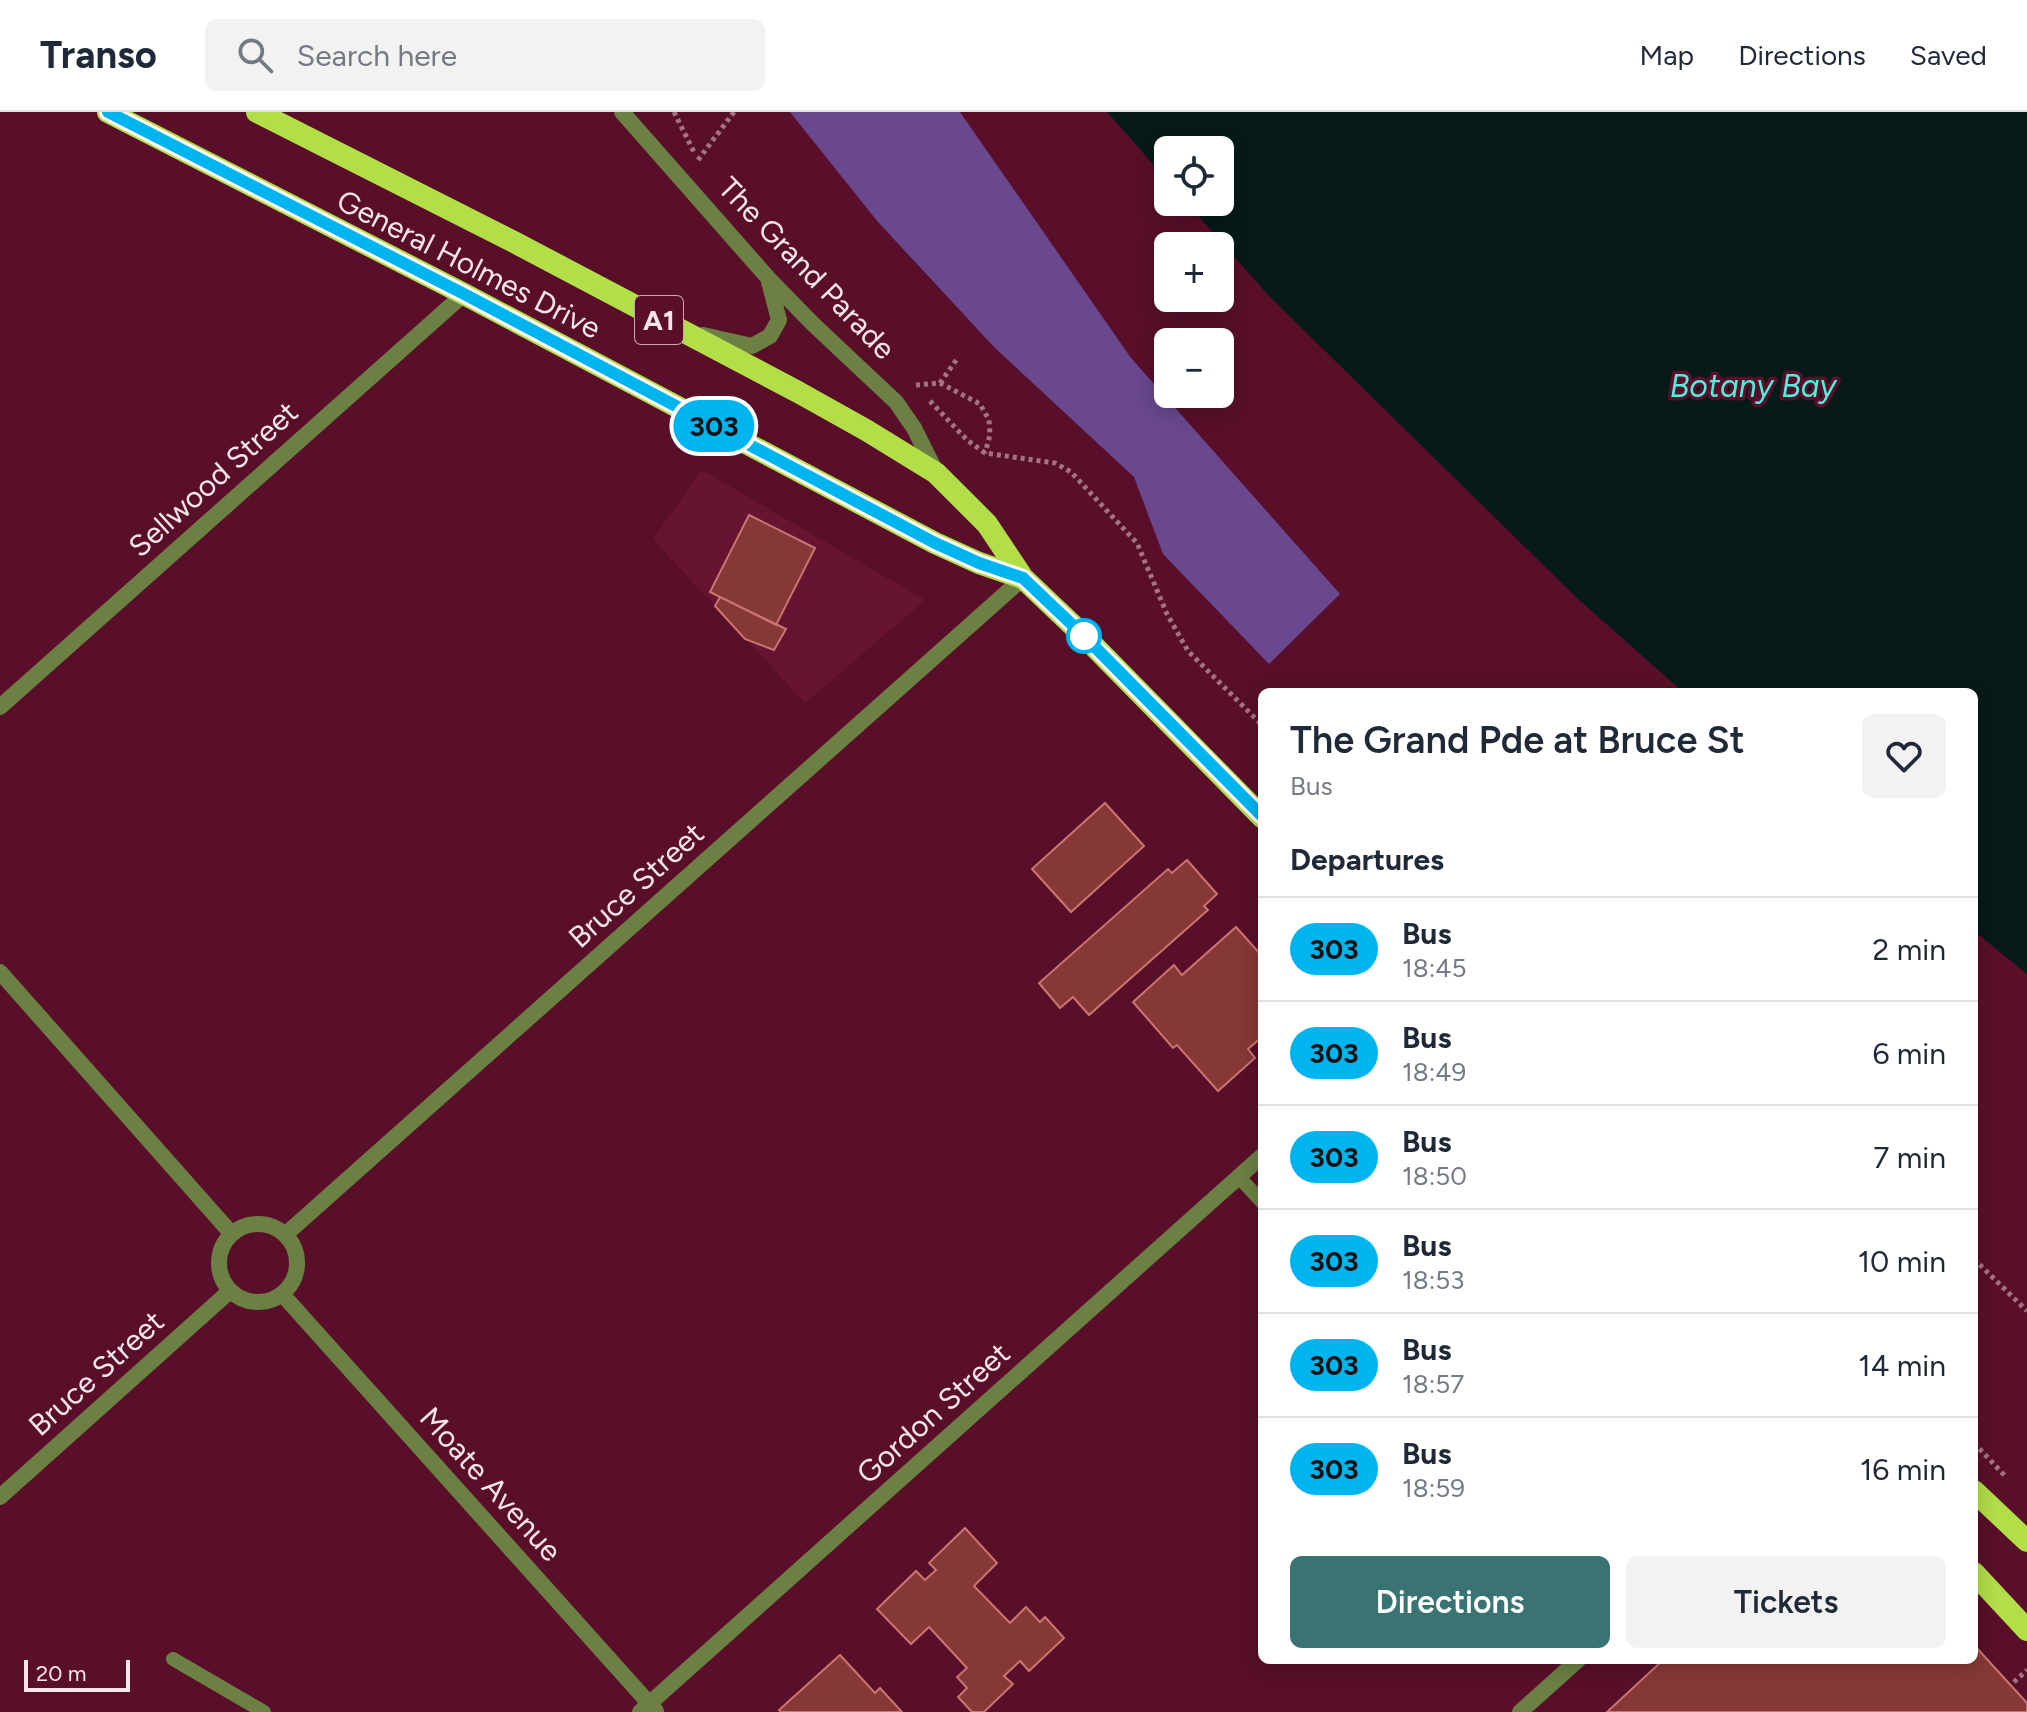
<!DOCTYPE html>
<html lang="en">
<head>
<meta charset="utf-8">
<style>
  :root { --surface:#fff; --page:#f2f2f3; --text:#1f2937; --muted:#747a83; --line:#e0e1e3; --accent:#397374 }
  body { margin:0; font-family:Figtree,sans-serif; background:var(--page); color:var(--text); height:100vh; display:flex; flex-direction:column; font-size:30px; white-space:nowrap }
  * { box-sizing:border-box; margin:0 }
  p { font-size:26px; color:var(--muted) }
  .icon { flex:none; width:44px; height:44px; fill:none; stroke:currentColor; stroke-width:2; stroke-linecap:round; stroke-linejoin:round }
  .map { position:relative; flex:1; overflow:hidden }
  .details { position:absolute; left:1258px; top:576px; width:720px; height:976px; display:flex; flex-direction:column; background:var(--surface); border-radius:12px; box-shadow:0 4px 20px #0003 }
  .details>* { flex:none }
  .badge { padding:0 16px; border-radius:26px; font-size:28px; line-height:52px }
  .controls { position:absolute; left:1154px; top:24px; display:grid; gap:16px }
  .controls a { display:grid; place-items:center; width:80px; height:80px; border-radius:12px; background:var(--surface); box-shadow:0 4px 20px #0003; font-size:40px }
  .scale { position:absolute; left:24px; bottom:20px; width:106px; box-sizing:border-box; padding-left:8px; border:4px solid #fae6ea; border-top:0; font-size:22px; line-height:28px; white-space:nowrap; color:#fae6ea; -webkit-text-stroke:6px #590f2a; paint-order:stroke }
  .map>.badge { position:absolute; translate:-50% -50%; box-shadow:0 0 0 4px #fff }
  h2 { padding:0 32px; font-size:30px; line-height:72px }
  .round { display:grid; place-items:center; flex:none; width:84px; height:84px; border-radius:12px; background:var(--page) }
  .headline { display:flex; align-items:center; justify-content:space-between; height:136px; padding:0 32px }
  h1 { font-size:38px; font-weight:600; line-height:60px }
  .action { display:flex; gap:16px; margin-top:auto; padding:16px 32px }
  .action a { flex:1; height:92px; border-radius:12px; background:var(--accent); color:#fff; font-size:32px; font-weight:600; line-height:92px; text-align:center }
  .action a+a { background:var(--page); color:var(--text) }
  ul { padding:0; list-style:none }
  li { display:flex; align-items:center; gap:24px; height:104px; padding:0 32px; border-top:2px solid var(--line) }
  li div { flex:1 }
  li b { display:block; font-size:30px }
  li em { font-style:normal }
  li .badge { min-width:88px; font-weight:700; text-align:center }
  header { display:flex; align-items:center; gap:48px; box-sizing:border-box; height:112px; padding:0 40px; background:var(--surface); border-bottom:2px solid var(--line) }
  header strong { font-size:38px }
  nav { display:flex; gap:44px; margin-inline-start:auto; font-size:28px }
  .search { width:560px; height:72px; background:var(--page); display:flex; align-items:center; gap:20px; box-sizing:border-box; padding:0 28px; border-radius:12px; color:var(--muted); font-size:30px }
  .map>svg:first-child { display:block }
  .built { fill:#671432 }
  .green { fill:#69488e }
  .water { fill:#061a17 }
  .building { fill:#863836; stroke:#ca7570; stroke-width:2 }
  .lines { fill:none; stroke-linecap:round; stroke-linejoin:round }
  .path { stroke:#a47383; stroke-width:5; stroke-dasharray:4 4; stroke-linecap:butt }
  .service { stroke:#6c8044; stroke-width:14 }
  .minor { stroke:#6c8044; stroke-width:16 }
  .trunk { stroke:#b2de48; stroke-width:22 }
  .line-casing { stroke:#fff; stroke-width:18 }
  .line { stroke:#00b5ef; stroke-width:12 }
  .stop-dot { fill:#fff; stroke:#00b5ef; stroke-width:4 }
  .labels { text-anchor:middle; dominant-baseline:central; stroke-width:7; stroke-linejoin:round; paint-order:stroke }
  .shield { fill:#590f2a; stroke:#caa6b0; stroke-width:2 }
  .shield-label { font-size:28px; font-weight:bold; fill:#fae6ea }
  .street-label { font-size:30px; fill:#fae6ea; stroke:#590f2a }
  .water-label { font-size:32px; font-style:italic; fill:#51eedc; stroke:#590f2a }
</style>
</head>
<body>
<header>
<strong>Transo</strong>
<div class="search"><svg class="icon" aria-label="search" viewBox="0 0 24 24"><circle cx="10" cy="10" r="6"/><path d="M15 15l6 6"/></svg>Search here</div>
<nav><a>Map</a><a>Directions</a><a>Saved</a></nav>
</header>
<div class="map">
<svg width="2027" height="1600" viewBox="0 0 2027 1600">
  <rect width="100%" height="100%" fill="#590f2a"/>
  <path class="built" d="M702,358l223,130 -120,103 -152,-164z"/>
  <path class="green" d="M790,0h170l171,246 209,236 -71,70 -106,-110 -29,-77 -140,-130 -116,-125z"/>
  <path class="water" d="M1107,0h920v862l-53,-43v-239h-291l-106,-94 -308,-302 -83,-94h34v-52h-52v31z"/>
  <path class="building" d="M749,403l66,33 -39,77 -66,-33z
    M720,485l66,32 -12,21 -29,-11 -30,-33z
    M1105,691l39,43 -73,66 -39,-43z
    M1187,748l30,34 -13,12 4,4 -119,105 -16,-18 -13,11 -21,-25 129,-114 4,4z
    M1236,815l26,29v81l-14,12 7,9 -37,33 -41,-46 -4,3 -40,-46 41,-37 8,10z
    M965,1416l32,35 -23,23 36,37 16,-16 14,15 5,-5 19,21 -35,33 -9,-10 -16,15 9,8 -29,28h-12l-14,-15 9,-9 -10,-11 10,-9 -38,-41 -18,17 -34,-35 39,-38 9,9 11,-10 -7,-7z
    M1974,1533l53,58v9h-420l56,-52h311z
    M840,1543l35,38 5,-5 22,24h-121l-2,-2z"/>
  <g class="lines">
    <path class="path" d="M674,0l21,42
      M698,48l36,-48
      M940,271l17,-24
      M916,273l24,-2 40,21 9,16 1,15 -5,18
      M930,289l37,39 18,13 70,10 16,9 66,71 30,71 21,37 74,74
      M1974,1147l53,52
      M1974,1331l33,35
      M2014,1570l13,-12"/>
    <path class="service" d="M1239,1065l23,25
      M173,1547l91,53"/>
    <path class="minor" d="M622,0l147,167 44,45 83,78 18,26 22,44
      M703,223l49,11 18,-10 9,-16 -10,-38
      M0,595l464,-413
      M0,860l231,261
      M219 1151a39 39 0 1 1 78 0a39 39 0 1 1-78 0Z
      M286,1122l737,-656
      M282,1182l374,417
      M0,1385l230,-206
      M640,1600l622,-556
      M1520,1600l58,-52"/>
    <path class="trunk" d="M108,0l356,182 471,249 44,20 44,15
      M257,0l257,130 284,150 68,38 70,43 51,51 36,54 60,57 179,182
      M1974,1379l53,50
      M1974,1461l53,57"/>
  </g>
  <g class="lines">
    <g class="line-casing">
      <path id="line" d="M108,0l356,182 471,249 44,20 44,15 60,57 179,181"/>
    </g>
    <use href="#line" class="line"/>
  </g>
  <circle class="stop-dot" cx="1084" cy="524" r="16"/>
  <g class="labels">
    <rect class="shield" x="635" y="184" width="48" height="48" rx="6"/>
    <g class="shield-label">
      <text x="659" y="208">A1</text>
    </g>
    <g class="street-label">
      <text transform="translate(469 152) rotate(27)">General Holmes Drive</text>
      <text transform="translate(807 156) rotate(46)">The Grand Parade</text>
      <text transform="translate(213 367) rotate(-42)">Sellwood Street</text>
      <text transform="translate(636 773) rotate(-42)">Bruce Street</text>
      <text transform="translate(96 1261) rotate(-42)">Bruce Street</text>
      <text transform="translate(933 1301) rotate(-42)">Gordon Street</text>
      <text transform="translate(491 1372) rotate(48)">Moate Avenue</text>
    </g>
    <g class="water-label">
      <text x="1753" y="274">Botany Bay</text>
    </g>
  </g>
</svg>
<div class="controls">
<a><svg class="icon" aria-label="locate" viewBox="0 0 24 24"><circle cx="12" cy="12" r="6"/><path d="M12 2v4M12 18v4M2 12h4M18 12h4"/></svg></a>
<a>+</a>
<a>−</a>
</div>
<div class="scale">20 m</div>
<b class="badge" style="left:714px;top:314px;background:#00b5ef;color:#111">303</b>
<section class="details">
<div class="headline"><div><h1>The Grand Pde at Bruce St</h1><p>Bus</p></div><a class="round"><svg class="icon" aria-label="heart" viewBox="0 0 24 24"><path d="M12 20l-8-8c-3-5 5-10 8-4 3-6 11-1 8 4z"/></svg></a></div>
<h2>Departures</h2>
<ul>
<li><span class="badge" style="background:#00b5ef;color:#111">303</span><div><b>Bus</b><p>18:45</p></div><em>2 min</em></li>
<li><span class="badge" style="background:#00b5ef;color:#111">303</span><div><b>Bus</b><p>18:49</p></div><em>6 min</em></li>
<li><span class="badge" style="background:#00b5ef;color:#111">303</span><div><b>Bus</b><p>18:50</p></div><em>7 min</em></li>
<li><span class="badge" style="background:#00b5ef;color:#111">303</span><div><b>Bus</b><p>18:53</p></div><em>10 min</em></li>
<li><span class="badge" style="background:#00b5ef;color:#111">303</span><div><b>Bus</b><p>18:57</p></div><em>14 min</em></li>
<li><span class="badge" style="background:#00b5ef;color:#111">303</span><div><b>Bus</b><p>18:59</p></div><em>16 min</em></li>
</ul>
<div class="action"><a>Directions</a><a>Tickets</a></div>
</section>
</div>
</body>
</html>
